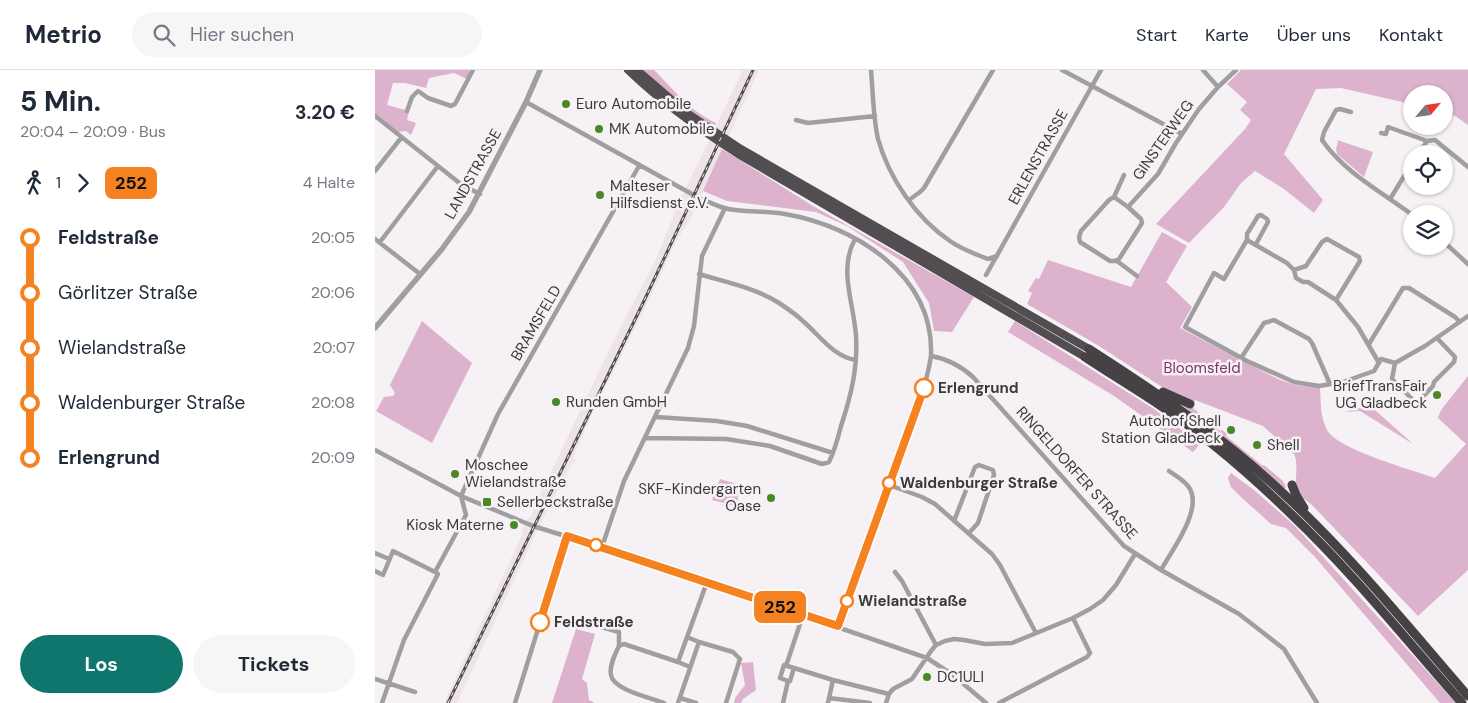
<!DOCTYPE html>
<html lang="de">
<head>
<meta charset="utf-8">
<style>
  :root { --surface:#fff; --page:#f6f6f7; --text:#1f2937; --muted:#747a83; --line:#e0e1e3; --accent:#0f766e }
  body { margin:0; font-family:"DM Sans",sans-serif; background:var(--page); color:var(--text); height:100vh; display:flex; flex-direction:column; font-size:19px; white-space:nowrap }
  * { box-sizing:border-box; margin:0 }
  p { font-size:16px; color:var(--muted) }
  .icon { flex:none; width:28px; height:28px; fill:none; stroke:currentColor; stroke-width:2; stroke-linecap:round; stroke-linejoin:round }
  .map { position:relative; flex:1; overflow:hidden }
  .panel { display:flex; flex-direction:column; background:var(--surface); width:375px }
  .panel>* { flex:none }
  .badge { padding:0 10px; border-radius:8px; font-size:18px; line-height:32px }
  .needle { width:32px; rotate:61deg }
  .buttons { position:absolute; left:1028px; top:15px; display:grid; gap:10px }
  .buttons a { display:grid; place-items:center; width:50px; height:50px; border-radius:50%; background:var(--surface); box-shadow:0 1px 4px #0004; font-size:25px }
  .map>.badge { position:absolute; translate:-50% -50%; box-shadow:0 0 0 2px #fff }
  .legs { display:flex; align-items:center; gap:8px; height:55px; padding:0 20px; font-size:16px }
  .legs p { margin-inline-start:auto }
  .headline { display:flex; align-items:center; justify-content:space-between; height:85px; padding:0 20px }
  h1 { font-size:28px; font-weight:700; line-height:38px }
  .primary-button { display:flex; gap:10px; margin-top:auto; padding:10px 20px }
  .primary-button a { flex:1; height:58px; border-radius:30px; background:var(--accent); color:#fff; font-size:20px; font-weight:700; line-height:58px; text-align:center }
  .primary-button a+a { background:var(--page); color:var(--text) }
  ul { padding:0 20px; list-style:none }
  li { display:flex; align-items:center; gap:18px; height:55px; font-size:19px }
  li i { display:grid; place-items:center; width:8px; height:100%; margin:0 6px; background:currentColor }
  li i::after { content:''; width:12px; height:12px; margin:-6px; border:4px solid; border-radius:50%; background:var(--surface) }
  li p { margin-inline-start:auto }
  li:first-child i { background:linear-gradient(#0000 50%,currentColor 0) }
  li:last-child i { background:linear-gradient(currentColor 50%,#0000 0) }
  header { display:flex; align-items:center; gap:30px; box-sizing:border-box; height:70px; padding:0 25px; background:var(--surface); border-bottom:1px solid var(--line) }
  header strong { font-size:24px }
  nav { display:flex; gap:28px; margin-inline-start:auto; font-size:18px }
  .search { width:350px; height:45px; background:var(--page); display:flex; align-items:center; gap:12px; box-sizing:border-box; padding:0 18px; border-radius:28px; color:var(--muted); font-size:19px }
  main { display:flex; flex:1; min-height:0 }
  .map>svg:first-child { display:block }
  .built { fill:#efe3ea }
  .green { fill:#dcb2cc }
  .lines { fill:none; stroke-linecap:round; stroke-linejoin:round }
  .minor { stroke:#a09e9f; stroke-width:4.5 }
  .tertiary { stroke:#a09e9f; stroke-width:5.5 }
  .trunk { stroke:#514d50; stroke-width:8 }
  .motorway { stroke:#454144; stroke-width:9 }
  .rail-casing { stroke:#504f50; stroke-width:3 }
  .rail { stroke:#f6f1f4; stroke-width:1; stroke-dasharray:4; stroke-linecap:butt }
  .line-1-casing { stroke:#fff; stroke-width:11 }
  .line-1 { stroke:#f58220; stroke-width:8 }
  .poi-dot { fill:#4a8725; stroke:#f6f1f4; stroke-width:2 }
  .stop-1-dot { fill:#fff; stroke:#f58220; stroke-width:2.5 }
  .labels { text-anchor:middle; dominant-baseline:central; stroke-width:5; stroke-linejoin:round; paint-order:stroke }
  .poi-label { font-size:15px; fill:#3b3a3b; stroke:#f6f1f4; text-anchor:start }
  .street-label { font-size:15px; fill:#3b3a3b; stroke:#f6f1f4 }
  .park-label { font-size:15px; fill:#81356a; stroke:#f6f1f4 }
  .stop-label { font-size:15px; font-weight:bold; fill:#3b3a3b; stroke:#f6f1f4; text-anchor:start }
</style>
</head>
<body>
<header>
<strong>Metrio</strong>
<div class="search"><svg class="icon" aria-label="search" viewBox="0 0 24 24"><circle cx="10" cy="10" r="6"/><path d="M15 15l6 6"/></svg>Hier suchen</div>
<nav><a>Start</a><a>Karte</a><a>Über uns</a><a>Kontakt</a></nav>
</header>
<main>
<section class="panel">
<div class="headline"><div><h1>5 Min.</h1><p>20:04 – 20:09 · Bus</p></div><b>3.20 €</b></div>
<div class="legs"><svg class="icon" aria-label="walk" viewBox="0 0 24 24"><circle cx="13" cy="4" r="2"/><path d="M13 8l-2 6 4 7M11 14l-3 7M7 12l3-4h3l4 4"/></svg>1<svg class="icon" aria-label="forward" viewBox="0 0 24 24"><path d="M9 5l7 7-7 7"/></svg><b class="badge" style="background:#f58220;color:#111">252</b><p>4 Halte</p></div>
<ul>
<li><i style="color:#f58220"></i><b>Feldstraße</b><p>20:05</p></li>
<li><i style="color:#f58220"></i><span>Görlitzer Straße</span><p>20:06</p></li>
<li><i style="color:#f58220"></i><span>Wielandstraße</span><p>20:07</p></li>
<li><i style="color:#f58220"></i><span>Waldenburger Straße</span><p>20:08</p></li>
<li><i style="color:#f58220"></i><b>Erlengrund</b><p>20:09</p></li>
</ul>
<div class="primary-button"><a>Los</a><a>Tickets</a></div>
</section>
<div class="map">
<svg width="1093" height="633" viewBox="0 0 1093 633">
  <rect width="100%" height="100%" fill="#f6f1f4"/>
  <path class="built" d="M368,0h16l-68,148 -16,25 -20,45 -64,128 -18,42 3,2 -2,4 -2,-1 -36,70 -79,170h-13l78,-168 1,-8 5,-9h2l9,-21 75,-157 42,-81 24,-59z"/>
  <path class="green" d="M0,0h95l-3,9 -13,-6 -25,5 -3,10 -21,-5h-12l-6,22 22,6 -2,9 9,3 -5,12 -5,-4 -8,1 -23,-18z
    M267,0h12c19,19 37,42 62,53l-2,4 -30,-21z
    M866,0h227v55l-14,-10 -10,10v-31h-33v10l-70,-16 -25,1 -32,65 39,46 -9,13 -30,-24 -29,-18 -14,12 -17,24 -35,36 -33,-19 89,-95 6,-9 -11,-10 7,-8 -20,-18z
    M962,70l36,12 -9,25 -27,-23 -1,-5 2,-7z
    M347,79l91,57 161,91 -22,35 -18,-1 -5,-28 -26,-41 -56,-36 -31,-14 -89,-11 -24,-10z
    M787,162l25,14 -21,36 26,25 -12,21 98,51 17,6 25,3c1,15 0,28 7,42 10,19 85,40 108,48l31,-34 -28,-26 3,-8 27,-34v194l-50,46 -106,-111c-4,-3 -9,-7 -13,-11 -7,-9 1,-28 -5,-40l-31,-28 -68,-26 -1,3 -32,-13v-3l-63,-41 -72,-42 5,-11 -4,-2 8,-13 3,1 9,-19 83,27z
    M47,251l50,42 -40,80 -56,-32 8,-14 9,-1 2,-3 -5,-8z
    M640,251l139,88 46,35 -7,8 -79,-56 -106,-64z
    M807,335h7l17,13 -1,2 15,11 2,-1 5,4 -1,2 37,30 1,-1 19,16 3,6 -1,2 -50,-43z
    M983,338l17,2 38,34 -53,-33 -15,1z
    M856,403l23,17 41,36 161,177h-16l-125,-146 -29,-29 -15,-4 -29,-26 -11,-11 -3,-9z
    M345,409l17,5 1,17 -3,5 -23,-6z
    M201,559l19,5 -13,45 5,4 2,17 6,3h-43z
    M378,592l3,28 -13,9 -2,4h-7l1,-5 10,-13 -4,-22z"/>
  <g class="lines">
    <path class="minor" d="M496,0c2,22 2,47 7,69 11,39 38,79 72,102 11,8 25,13 38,18l9,-3
      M687,0l120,64
      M828,0l15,17
      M151,32l173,96c8,3 16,7 25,10 19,5 41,2 61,6 70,12 149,61 146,141 -1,11 -5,23 -7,34l-86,238
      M32,41l5,-14 6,-6 10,7 23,8 4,-2 18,-34
      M976,42l-11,-3 -4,1 -12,22 -2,8c22,32 58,51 89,74
      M0,46l87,69 18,9
      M421,50l12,3 67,-7
      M1006,63l5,1 2,-7 39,14
      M1044,84l8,-13 8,-1 33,27
      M0,101l26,-33
      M739,127l10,-22
      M1015,129l21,-34
      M534,130l11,-8 4,-4 69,-118
      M753,137l-14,-10 -5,3 -28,31 -2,6 1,5 30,19h5l4,-2 23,-36 -1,-4 -13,-12 30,-33 18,-31 23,-34 19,-22 18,-17
      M0,169l45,35
      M872,170l40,23 7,7 2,8 7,4h5l28,18
      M5,172l58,-76
      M1069,172l24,22
      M881,174l12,-22 -1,-3 -6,-4 -3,1 -11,18v6l-23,39 -10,-6 -29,54 62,34 47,21 25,4 24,-4 31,-11 7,-12 14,4 30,-17 43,-30
      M742,191l20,15
      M919,200l12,-4 16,-24 5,-3 32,18 1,4 -24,39 22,27 21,36
      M324,204c26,8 57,14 80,29 9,6 18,12 25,19 16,14 30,35 52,38
      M611,205l115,-205
      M994,274l34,-56h6l46,29 5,5
      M556,286c17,3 29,9 42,21l151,169 37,24 78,44 45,35 33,54
      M866,288l23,-35 10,-3 35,19 3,4 18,41
      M1020,293l-3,16 22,22h5l14,-15 1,-4 20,-20 1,-5 -18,-19
      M281,347l61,4 30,5 86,27
      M271,368l80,1 44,7 52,18 7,-2c6,-12 9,-24 12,-36 10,-30 17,-59 15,-90 -2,-33 -18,-66 -1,-97
      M0,380l86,46 72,30 110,34 284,98 26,17 33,28
      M514,415l33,12 13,7 57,50 8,11 36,68
      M86,426l37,-82 141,-248
      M579,451l21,-54 4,-2 14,5 1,5 -16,48 -9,10
      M227,477l22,-66 64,-133 6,-22 8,-70 23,-48
      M0,483l14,6
      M786,500c11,-20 41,-59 29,-81 -4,-8 -14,-13 -21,-18
      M0,501l8,4 10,-24 42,21
      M520,502l7,9 34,64
      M223,556l21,6v14
      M324,572l34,10 7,7 -14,44
      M411,596l17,-51
      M315,597l-12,-5 29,-80
      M419,598l39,12 56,14
      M0,609l40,13
      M305,628l16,5
      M454,628l41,5
      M7,633l22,-63 34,-66 -3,-2 31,-57 -5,-19
      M140,633l52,-167
      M289,633c-12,-5 -51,-13 -53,-28 -2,-9 4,-21 8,-29l5,-2 54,18
      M303,633l21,-61 -12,-5
      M408,633l5,-22h2l4,-13 -10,-3 -4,13 8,3
      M453,633l5,-23
      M511,633l3,-9 4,-5 19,-10 19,-28 5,-6 9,-4 9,-2 10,1 21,4 27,-1 61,-25 17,-9 13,-9 13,-15 19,-31
      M624,633l88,-46 3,-4 -17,-35"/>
    <path class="tertiary" d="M0,258l67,-79 27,-37 57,-110 14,-32"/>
    <path class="trunk" d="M253,0c34,33 71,59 110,84l347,203
      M262,0l50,43 54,36 348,200"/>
    <path class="motorway" d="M714,279c70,45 137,90 197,147 66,61 123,132 182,200
      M710,287c24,16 49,31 73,47 48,32 93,71 134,111 61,58 114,125 170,188
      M788,322l27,12
      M917,415l4,10 8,13"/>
    <g class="rail-casing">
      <path id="rail" d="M73,633l195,-400 110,-233"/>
    </g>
    <use href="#rail" class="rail"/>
  </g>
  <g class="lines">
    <g class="line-1-casing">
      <path id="line-1" d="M165,552l27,-86 271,90 86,-238"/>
    </g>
    <use href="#line-1" class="line-1"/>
  </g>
  <g class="poi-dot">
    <circle cx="191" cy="34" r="5"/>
    <circle cx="224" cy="59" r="5"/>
    <circle cx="225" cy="125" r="5"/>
    <circle cx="1062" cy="325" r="5"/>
    <circle cx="181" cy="332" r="5"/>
    <circle cx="856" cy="360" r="5"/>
    <circle cx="882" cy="375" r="5"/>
    <circle cx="80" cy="404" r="5"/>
    <circle cx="396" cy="428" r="5"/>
    <rect x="107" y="427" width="10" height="10" rx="2.5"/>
    <circle cx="139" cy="455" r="5"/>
    <circle cx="552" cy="607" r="5"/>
  </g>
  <g class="stop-1-dot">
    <circle cx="549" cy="318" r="9"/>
    <circle cx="514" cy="413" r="6"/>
    <circle cx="221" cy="475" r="6"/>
    <circle cx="472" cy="531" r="6"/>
    <circle cx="165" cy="552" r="9"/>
  </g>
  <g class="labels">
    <g class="poi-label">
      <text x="201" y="34">Euro Automobile</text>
      <text x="234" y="59">MK Automobile</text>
      <text x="235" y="116">Malteser<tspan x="235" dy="17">Hilfsdienst e.V.</tspan></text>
      <text x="1052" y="316" text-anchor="end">BriefTransFair<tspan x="1052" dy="17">UG Gladbeck</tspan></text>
      <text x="191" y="332">Runden GmbH</text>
      <text x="846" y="351" text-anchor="end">Autohof Shell<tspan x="846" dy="17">Station Gladbeck</tspan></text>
      <text x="892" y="375">Shell</text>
      <text x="90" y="395">Moschee<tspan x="90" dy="17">Wielandstraße</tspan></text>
      <text x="386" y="419" text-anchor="end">SKF-Kindergarten<tspan x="386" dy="17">Oase</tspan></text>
      <text x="122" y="432">Sellerbeckstraße</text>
      <text x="129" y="455" text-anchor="end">Kiosk Materne</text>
      <text x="562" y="607">DC1ULI</text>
    </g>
    <g class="street-label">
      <text transform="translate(788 70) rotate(-55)">GINSTERWEG</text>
      <text transform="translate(663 87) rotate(-61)">ERLENSTRASSE</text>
      <text transform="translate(98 104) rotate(-61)">LANDSTRASSE</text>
      <text transform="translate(161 253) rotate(-60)">BRAMSFELD</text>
      <text transform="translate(702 403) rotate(48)">RINGELDORFER STRASSE</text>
    </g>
    <g class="park-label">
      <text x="827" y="298">Bloomsfeld</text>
    </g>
    <g class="stop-label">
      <text x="563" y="318">Erlengrund</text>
      <text x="525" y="413">Waldenburger Straße</text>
      <text x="483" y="531">Wielandstraße</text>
      <text x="179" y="552">Feldstraße</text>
    </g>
  </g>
</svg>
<div class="buttons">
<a><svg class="needle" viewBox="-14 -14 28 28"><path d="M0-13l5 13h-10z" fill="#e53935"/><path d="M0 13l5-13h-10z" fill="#747a83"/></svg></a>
<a><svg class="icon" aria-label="locate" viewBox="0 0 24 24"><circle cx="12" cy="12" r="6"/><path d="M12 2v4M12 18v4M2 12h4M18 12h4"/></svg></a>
<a><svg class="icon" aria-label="layers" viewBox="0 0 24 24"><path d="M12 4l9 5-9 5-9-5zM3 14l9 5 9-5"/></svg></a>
</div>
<b class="badge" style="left:405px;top:537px;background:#f58220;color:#111">252</b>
</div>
</main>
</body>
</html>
